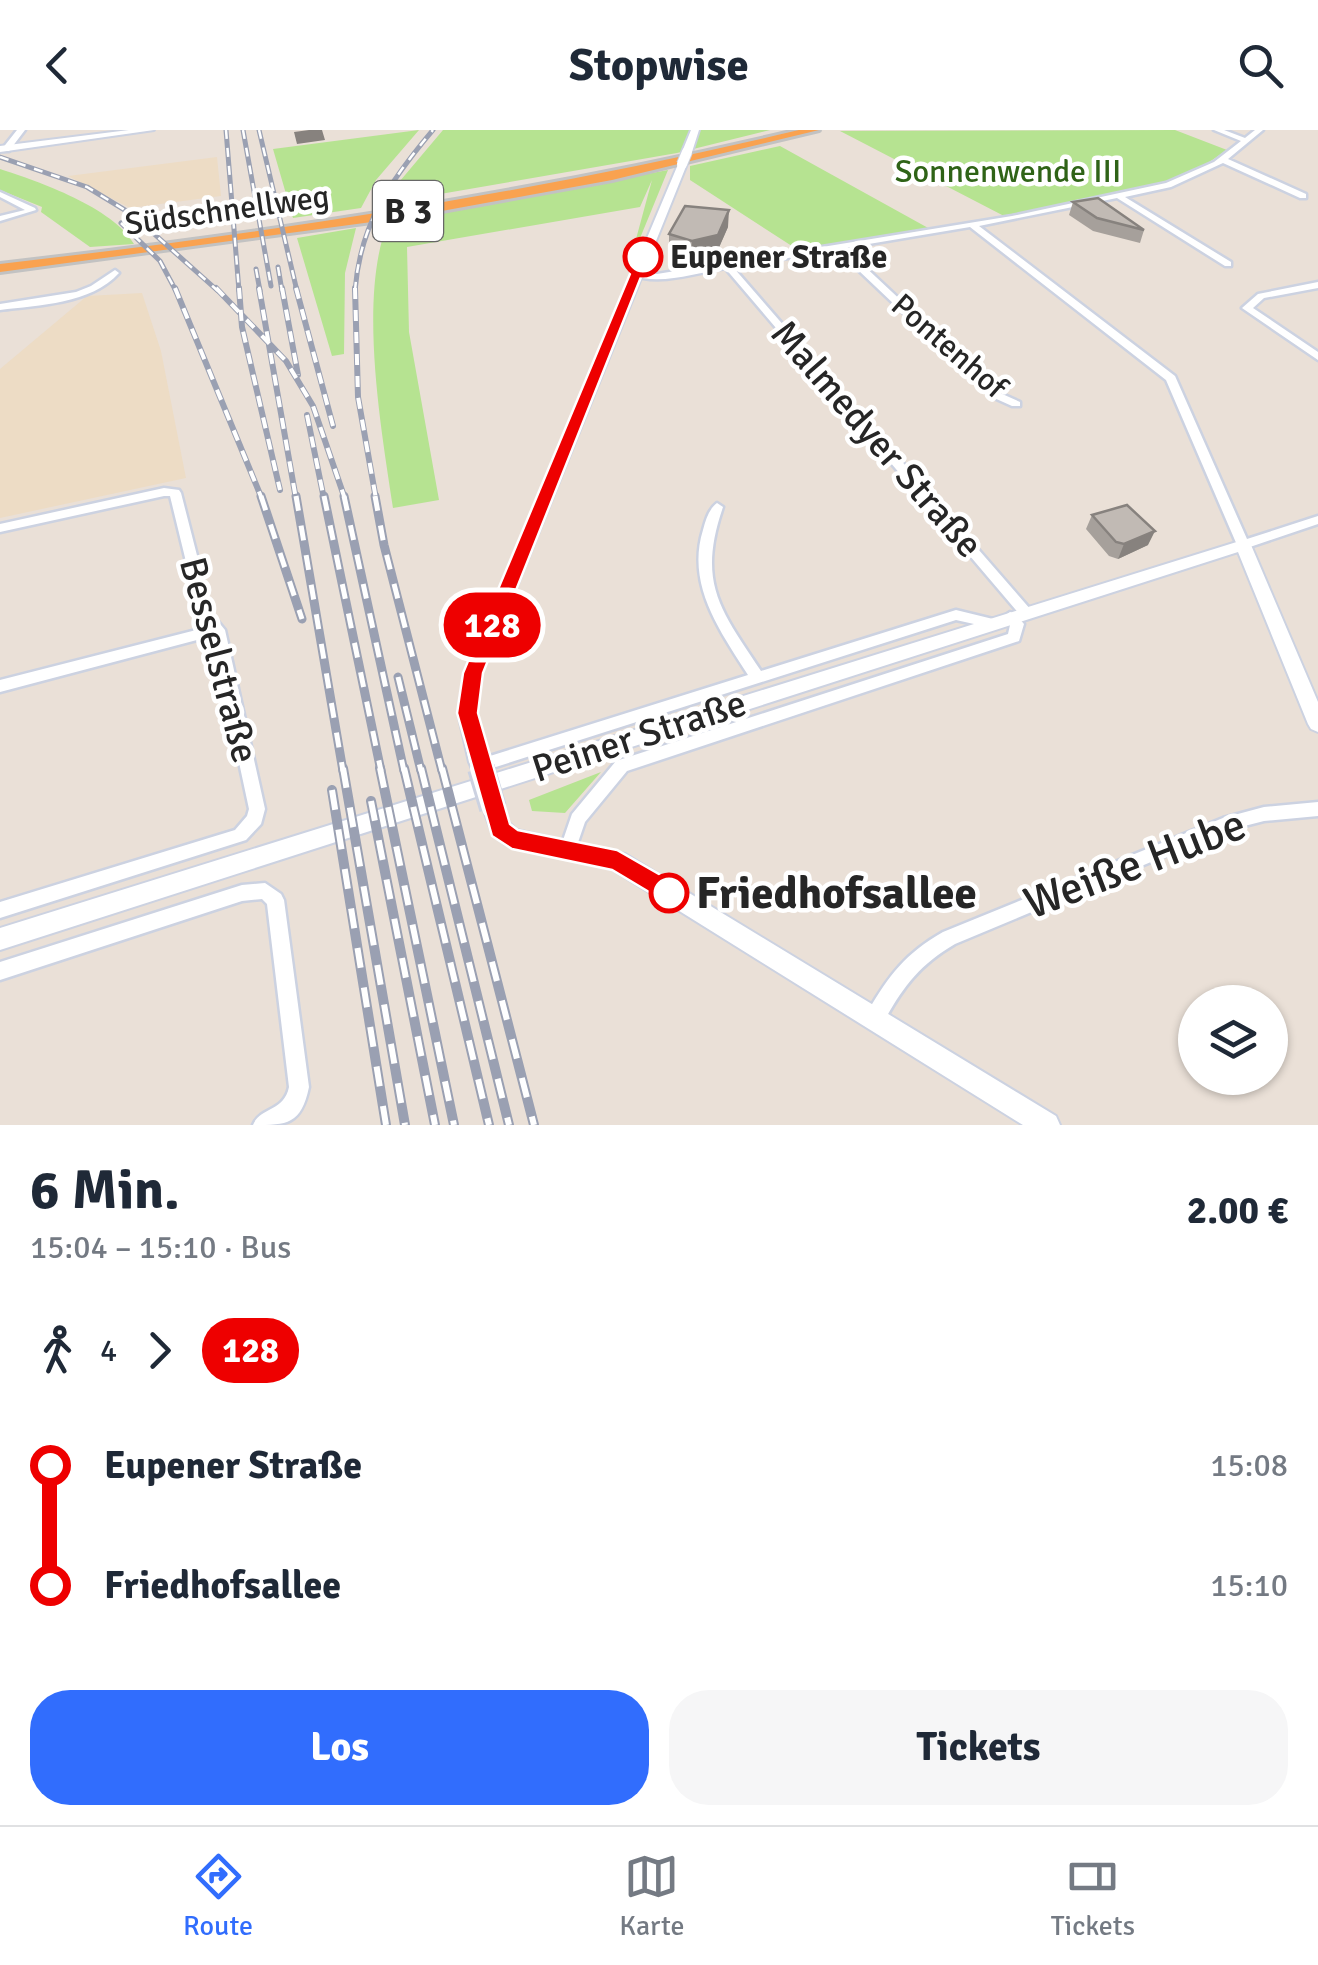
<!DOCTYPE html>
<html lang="de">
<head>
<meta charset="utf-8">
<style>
  :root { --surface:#fff; --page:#f6f6f7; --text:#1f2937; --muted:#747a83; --line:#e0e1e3; --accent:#316dfd }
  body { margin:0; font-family:Signika,sans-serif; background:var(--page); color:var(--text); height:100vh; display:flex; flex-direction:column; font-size:38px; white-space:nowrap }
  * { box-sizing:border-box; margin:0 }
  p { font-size:32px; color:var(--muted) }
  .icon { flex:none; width:55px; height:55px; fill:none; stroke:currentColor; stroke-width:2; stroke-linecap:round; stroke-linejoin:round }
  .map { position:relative; height:995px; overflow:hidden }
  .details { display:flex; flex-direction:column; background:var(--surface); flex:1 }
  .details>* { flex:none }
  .badge { padding:0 20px; border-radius:32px; font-size:35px; line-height:65px }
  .buttons { position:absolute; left:1178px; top:855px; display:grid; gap:20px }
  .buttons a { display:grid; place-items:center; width:110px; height:110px; border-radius:50%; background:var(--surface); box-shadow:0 2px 8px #0004; font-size:50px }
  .map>.badge { position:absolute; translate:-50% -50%; box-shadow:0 0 0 5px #fff }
  .legs { display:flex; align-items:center; gap:15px; height:110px; padding:0 30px; font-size:32px }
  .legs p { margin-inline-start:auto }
  .headline { display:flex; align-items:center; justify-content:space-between; height:170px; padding:0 30px }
  h1 { font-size:55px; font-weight:700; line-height:75px }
  .primary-button { display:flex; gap:20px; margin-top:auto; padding:20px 30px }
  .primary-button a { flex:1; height:115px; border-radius:40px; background:var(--accent); color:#fff; font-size:40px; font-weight:700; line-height:115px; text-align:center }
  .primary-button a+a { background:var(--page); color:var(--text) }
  ul { padding:0 30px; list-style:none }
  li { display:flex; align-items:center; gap:35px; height:120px; font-size:38px }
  li i { display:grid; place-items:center; width:15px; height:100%; margin:0 12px; background:currentColor }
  li i::after { content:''; width:25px; height:25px; margin:-12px; border:8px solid; border-radius:50%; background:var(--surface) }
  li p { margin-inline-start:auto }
  li:first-child i { background:linear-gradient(#0000 50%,currentColor 0) }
  li:last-child i { background:linear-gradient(currentColor 50%,#0000 0) }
  header { display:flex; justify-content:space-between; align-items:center; height:130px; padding:0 30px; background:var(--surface); font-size:45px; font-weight:700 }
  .menu { display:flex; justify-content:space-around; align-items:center; height:140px; border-top:2px solid var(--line); background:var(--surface); font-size:28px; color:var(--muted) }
  .menu a { display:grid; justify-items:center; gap:5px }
  .menu .on { color:var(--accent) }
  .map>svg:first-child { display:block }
  .education { fill:#eddcc5 }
  .green { fill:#b6e391 }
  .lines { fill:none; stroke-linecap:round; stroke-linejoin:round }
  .minor-casing { stroke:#ccd2e1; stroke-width:5 }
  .tertiary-casing { stroke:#ccd2e1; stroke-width:4 }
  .trunk-casing { stroke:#c2c2c2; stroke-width:6 }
  .minor { fill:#fff; fill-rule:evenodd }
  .tertiary { fill:#fff; fill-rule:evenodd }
  .trunk { fill:#f9a250; fill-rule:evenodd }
  .rail-far3-casing { stroke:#9aa0b2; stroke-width:5 }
  .rail-far2-casing { stroke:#9aa0b2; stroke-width:6 }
  .rail-far1-casing { stroke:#9aa0b2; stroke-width:9 }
  .rail-casing { stroke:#9aa0b2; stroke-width:10 }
  .rail-far3 { stroke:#fff; stroke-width:2.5; stroke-dasharray:9; stroke-linecap:butt }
  .rail-far2 { stroke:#fff; stroke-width:4; stroke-dasharray:11; stroke-linecap:butt }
  .rail-far1 { stroke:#fff; stroke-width:5; stroke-dasharray:15; stroke-linecap:butt }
  .rail { stroke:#fff; stroke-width:6; stroke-dasharray:20; stroke-linecap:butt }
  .tertiary-bridge-far2-casing { stroke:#ccd2e1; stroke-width:12; stroke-linecap:butt }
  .tertiary-bridge-far1-casing { stroke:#ccd2e1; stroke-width:22; stroke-linecap:butt }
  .tertiary-bridge-casing { stroke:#ccd2e1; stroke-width:28; stroke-linecap:butt }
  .tertiary-bridge-far2 { stroke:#fff; stroke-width:10 }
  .tertiary-bridge-far1 { stroke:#fff; stroke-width:18 }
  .tertiary-bridge { stroke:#fff; stroke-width:22 }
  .wall { fill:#a6a09b }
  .shaded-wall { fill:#87827e }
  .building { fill:#c1bab4; stroke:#87827e; stroke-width:2.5 }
  .line-1 { fill:#e00; stroke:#fff; stroke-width:2.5 }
  .stop-1-dot { fill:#fff; stroke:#e00; stroke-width:5 }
  .labels { text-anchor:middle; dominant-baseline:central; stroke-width:9; stroke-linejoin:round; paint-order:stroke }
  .far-park-label { font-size:32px; fill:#2f6317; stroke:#fff }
  .far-street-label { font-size:32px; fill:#262626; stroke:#fff }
  .far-stop-label { font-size:32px; font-weight:bold; fill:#262626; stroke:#fff; text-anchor:start }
  .shield { fill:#fff; stroke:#676767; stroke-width:2.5 }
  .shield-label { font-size:35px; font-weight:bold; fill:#262626 }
  .street-label { font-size:38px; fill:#262626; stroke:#fff }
  .near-street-label { font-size:45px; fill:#262626; stroke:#fff }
  .near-stop-label { font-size:45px; font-weight:bold; fill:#262626; stroke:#fff; text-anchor:start }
</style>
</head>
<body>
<header><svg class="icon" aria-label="back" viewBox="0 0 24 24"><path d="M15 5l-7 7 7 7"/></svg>Stopwise<svg class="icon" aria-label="search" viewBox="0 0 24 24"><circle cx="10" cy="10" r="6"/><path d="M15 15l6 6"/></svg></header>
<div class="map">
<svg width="1318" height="995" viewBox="0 0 1318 995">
  <rect width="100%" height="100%" fill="#eae0d7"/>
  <path class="education" d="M217,27l4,39 -91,12 -62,-32z
    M142,163l19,58 25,127 -186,40v-149l87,-73z"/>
  <path class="green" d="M419,0l-43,50 -15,28 -68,10 -20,-69z
    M443,0h327l-93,23 -289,50 12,-22z
    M1175,0l52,20 -28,19 -33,13 -162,34 -164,-85z
    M780,16l150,83 -132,21 -108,-70v-14z
    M0,39c38,12 114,39 134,75l-44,3 -49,-35 1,-5 -42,-17z
    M668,40l-39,95 23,-85 -12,27 -233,40 2,85 30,168 -46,8c-12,-80 -35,-211 -5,-286z
    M356,98l-11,45 -1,81 -12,2 -35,-118z
    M601,642l-36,41 -33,-2 -3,-11z"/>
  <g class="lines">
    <g class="minor-casing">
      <path id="minor" d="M17,0h8l-16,21h-6l-1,-2z
        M1214,0h10l21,8 10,-8h8l-35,29 78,35v4h-6l-77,-35 -52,24 -46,10 106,65v4h-6l-108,-68 -138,28 196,150 72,163 71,-23v8l-71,24 -4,1 -6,-4 -71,-165 -196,-153 -125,21 155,145 20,9v4h-8l-20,-9 -155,-147 -104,17 298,343 2,3 -7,5 -5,-2 -296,-348c-29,5 -66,18 -93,7l4,-3 21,2 355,-58 154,-33 48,-21 27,-21z
        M0,62l35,16 1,2 -36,11v-5l25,-6 -25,-13z
        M115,140l4,3c-28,31 -80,32 -119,37v-6l76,-12 15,-6z
        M1318,152v6l-54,10 -11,10 65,44v8l-76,-52 16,-14z
        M164,358l15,2 2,3 31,121 13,16 40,179 -4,15 -15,16 -246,78v-16l235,-72 12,-14 2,-7 -37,-173 -212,56v-12l208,-53 -9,-12 -29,-119h-6l-164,36v-8z
        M717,373l6,4c-26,76 -3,102 38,164l195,-61 41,10 2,3 -7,5 -36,-8 -476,152 -6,-1 -2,-5 2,-5 274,-86c-28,-44 -62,-90 -45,-145 3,-11 6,-21 14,-27z
        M1010,482l5,2 9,10 -5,17 -392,130 -42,51 -11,32 -6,2 -6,-2 -2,-5 12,-35 44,-53 392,-127 2,-9 -7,-8z
        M1318,672v14l-54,5 -39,10 -270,113c-36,21 -53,44 -73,81l-7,2 -7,-2 -3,-7 3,-7c21,-36 38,-58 75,-79l280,-114 41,-11z
        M265,753l16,11 3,6 25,187c-8,38 -22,38 -56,38 7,-18 31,-13 36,-38l-22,-183 -5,-5 -20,2 -242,79v-18l242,-77z"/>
    </g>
    <g class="tertiary-casing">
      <path id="tertiary" d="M129,0h25l-154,22v-6z
        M691,0h8l-7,22 -5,3 -5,-3z
        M679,32l8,2 -205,509 -6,40 13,49 -3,6 -7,2 -7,-2 -3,-6 -11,-49 6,-40z
        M1243,410l8,5 67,157v30l-7,-3 -3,-5 -70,-172 -1238,398v-22z
        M493,669l7,3 9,21 8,7 108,24 431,262 4,9h-37l-411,-256 -107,-25 -12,-9 -10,-27 3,-6z"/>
    </g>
    <g class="trunk-casing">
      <path id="trunk" d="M799,0h20l-207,50 -203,37 -409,55v-8c269,-31 535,-71 799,-134z"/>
    </g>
    <use href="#minor" class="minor"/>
    <use href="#tertiary" class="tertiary"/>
    <use href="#trunk" class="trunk"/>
    <g class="rail-far3-casing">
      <path id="rail-far3" d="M226,0l13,161
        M243,0l28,156
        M259,0l38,161
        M0,27l87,30 46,28 85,76
        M121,93l39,38 16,30
        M278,137l4,24
        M256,139l4,22
        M355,161c5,-68 36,-111 78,-161"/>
    </g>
    <g class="rail-far2-casing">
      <path id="rail-far2" d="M175,158l87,211
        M216,158l70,73 27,45 32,93
        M239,158l3,39 38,163
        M259,158l37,211
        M282,158l16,87
        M296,158l37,138
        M355,158l3,109 18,102
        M307,285l17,84"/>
    </g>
    <g class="rail-far1-casing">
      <path id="rail-far1" d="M261,366l41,123
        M296,366l47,275
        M324,366l57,275
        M344,366l60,275
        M375,366l9,49 58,226
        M398,547l23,94"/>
    </g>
    <g class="rail-casing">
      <path id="rail" d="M343,638l62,357
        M380,638l74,357
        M404,638l85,357
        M421,638l88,357
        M442,638l92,357
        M332,660l54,335
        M371,671l64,324"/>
    </g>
    <use href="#rail-far3" class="rail-far3"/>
    <use href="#rail-far2" class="rail-far2"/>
    <use href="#rail-far1" class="rail-far1"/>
    <use href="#rail" class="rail"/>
    <g class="tertiary-bridge-far2-casing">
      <path id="tertiary-bridge-far2" d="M682,34l5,-12"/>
    </g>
    <g class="tertiary-bridge-far1-casing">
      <path id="tertiary-bridge-far1" d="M479,632l3,9"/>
    </g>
    <g class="tertiary-bridge-casing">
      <path id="tertiary-bridge" d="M481,638l12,40"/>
    </g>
    <use href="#tertiary-bridge-far2" class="tertiary-bridge-far2"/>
    <use href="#tertiary-bridge-far1" class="tertiary-bridge-far1"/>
    <use href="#tertiary-bridge" class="tertiary-bridge"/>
  </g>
  <path class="wall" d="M1073,72l71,28 -4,13 -47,-12 -24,-16z
    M728,97l-11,25 -25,6 -23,-7v-17z
    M1092,385l56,30 -30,14 -9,-3 -23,-27z"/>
  <path class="shaded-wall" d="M309,0h13l3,10 -28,4 -3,-12z
    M729,80l-1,17 -11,25 -25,6v-17z
    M1155,401l-7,14 -30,14 6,-15z"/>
  <path class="building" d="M1098,68l46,32 -47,-12 -24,-16z
    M685,76l44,4 -11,25 -26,6 -23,-7z
    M1127,375l28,26 -31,13 -8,-2 -24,-27z"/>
  <path class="line-1" d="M643,123l6,4 -166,416 -5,40 32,111 8,6 99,20 61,35 4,8 -4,8 -9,3 -57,-34 -100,-21 -20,-13 -35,-123 6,-40 174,-416z"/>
  <g class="stop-1-dot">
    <circle cx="643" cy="127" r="18"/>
    <circle cx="669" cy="763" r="18"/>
  </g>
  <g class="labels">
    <g class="far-park-label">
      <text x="1008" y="41">Sonnenwende III</text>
    </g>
    <g class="far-street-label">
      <text transform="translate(227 80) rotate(-8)">Südschnellweg</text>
      <text transform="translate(949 216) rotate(41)">Pontenhof</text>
    </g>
    <g class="far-stop-label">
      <text x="670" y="127">Eupener Straße</text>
    </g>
    <rect class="shield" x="373" y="51" width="70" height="60" rx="8"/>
    <g class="shield-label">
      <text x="408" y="81">B 3</text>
    </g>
    <g class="street-label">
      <text transform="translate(877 309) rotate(49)">Malmedyer Straße</text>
      <text transform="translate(219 530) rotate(75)">Besselstraße</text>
      <text transform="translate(639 606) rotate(-18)">Peiner Straße</text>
    </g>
    <g class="near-street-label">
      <text transform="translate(1135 734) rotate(-21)">Weiße Hube</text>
    </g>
    <g class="near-stop-label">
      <text x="696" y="763">Friedhofsallee</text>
    </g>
  </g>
</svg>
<div class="buttons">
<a><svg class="icon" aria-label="layers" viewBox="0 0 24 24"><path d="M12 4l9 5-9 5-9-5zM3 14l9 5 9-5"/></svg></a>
</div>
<b class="badge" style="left:492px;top:495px;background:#e00;color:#fff">128</b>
</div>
<section class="details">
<div class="headline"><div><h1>6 Min.</h1><p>15:04 – 15:10 · Bus</p></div><b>2.00 €</b></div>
<div class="legs"><svg class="icon" aria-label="walk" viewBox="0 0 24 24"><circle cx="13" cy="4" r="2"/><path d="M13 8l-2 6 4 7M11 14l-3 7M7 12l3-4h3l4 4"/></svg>4<svg class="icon" aria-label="forward" viewBox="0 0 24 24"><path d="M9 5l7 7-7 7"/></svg><b class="badge" style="background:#e00;color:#fff">128</b></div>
<ul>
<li><i style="color:#e00"></i><b>Eupener Straße</b><p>15:08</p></li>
<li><i style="color:#e00"></i><b>Friedhofsallee</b><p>15:10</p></li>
</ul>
<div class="primary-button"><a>Los</a><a>Tickets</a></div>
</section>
<nav class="menu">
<a class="on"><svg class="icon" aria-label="directions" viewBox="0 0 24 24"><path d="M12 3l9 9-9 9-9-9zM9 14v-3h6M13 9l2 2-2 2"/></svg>Route</a>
<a><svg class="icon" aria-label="map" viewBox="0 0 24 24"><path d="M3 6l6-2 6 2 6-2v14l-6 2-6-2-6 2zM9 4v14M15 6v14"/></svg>Karte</a>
<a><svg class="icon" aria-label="tickets" viewBox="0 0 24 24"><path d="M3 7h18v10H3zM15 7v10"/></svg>Tickets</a>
</nav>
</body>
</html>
